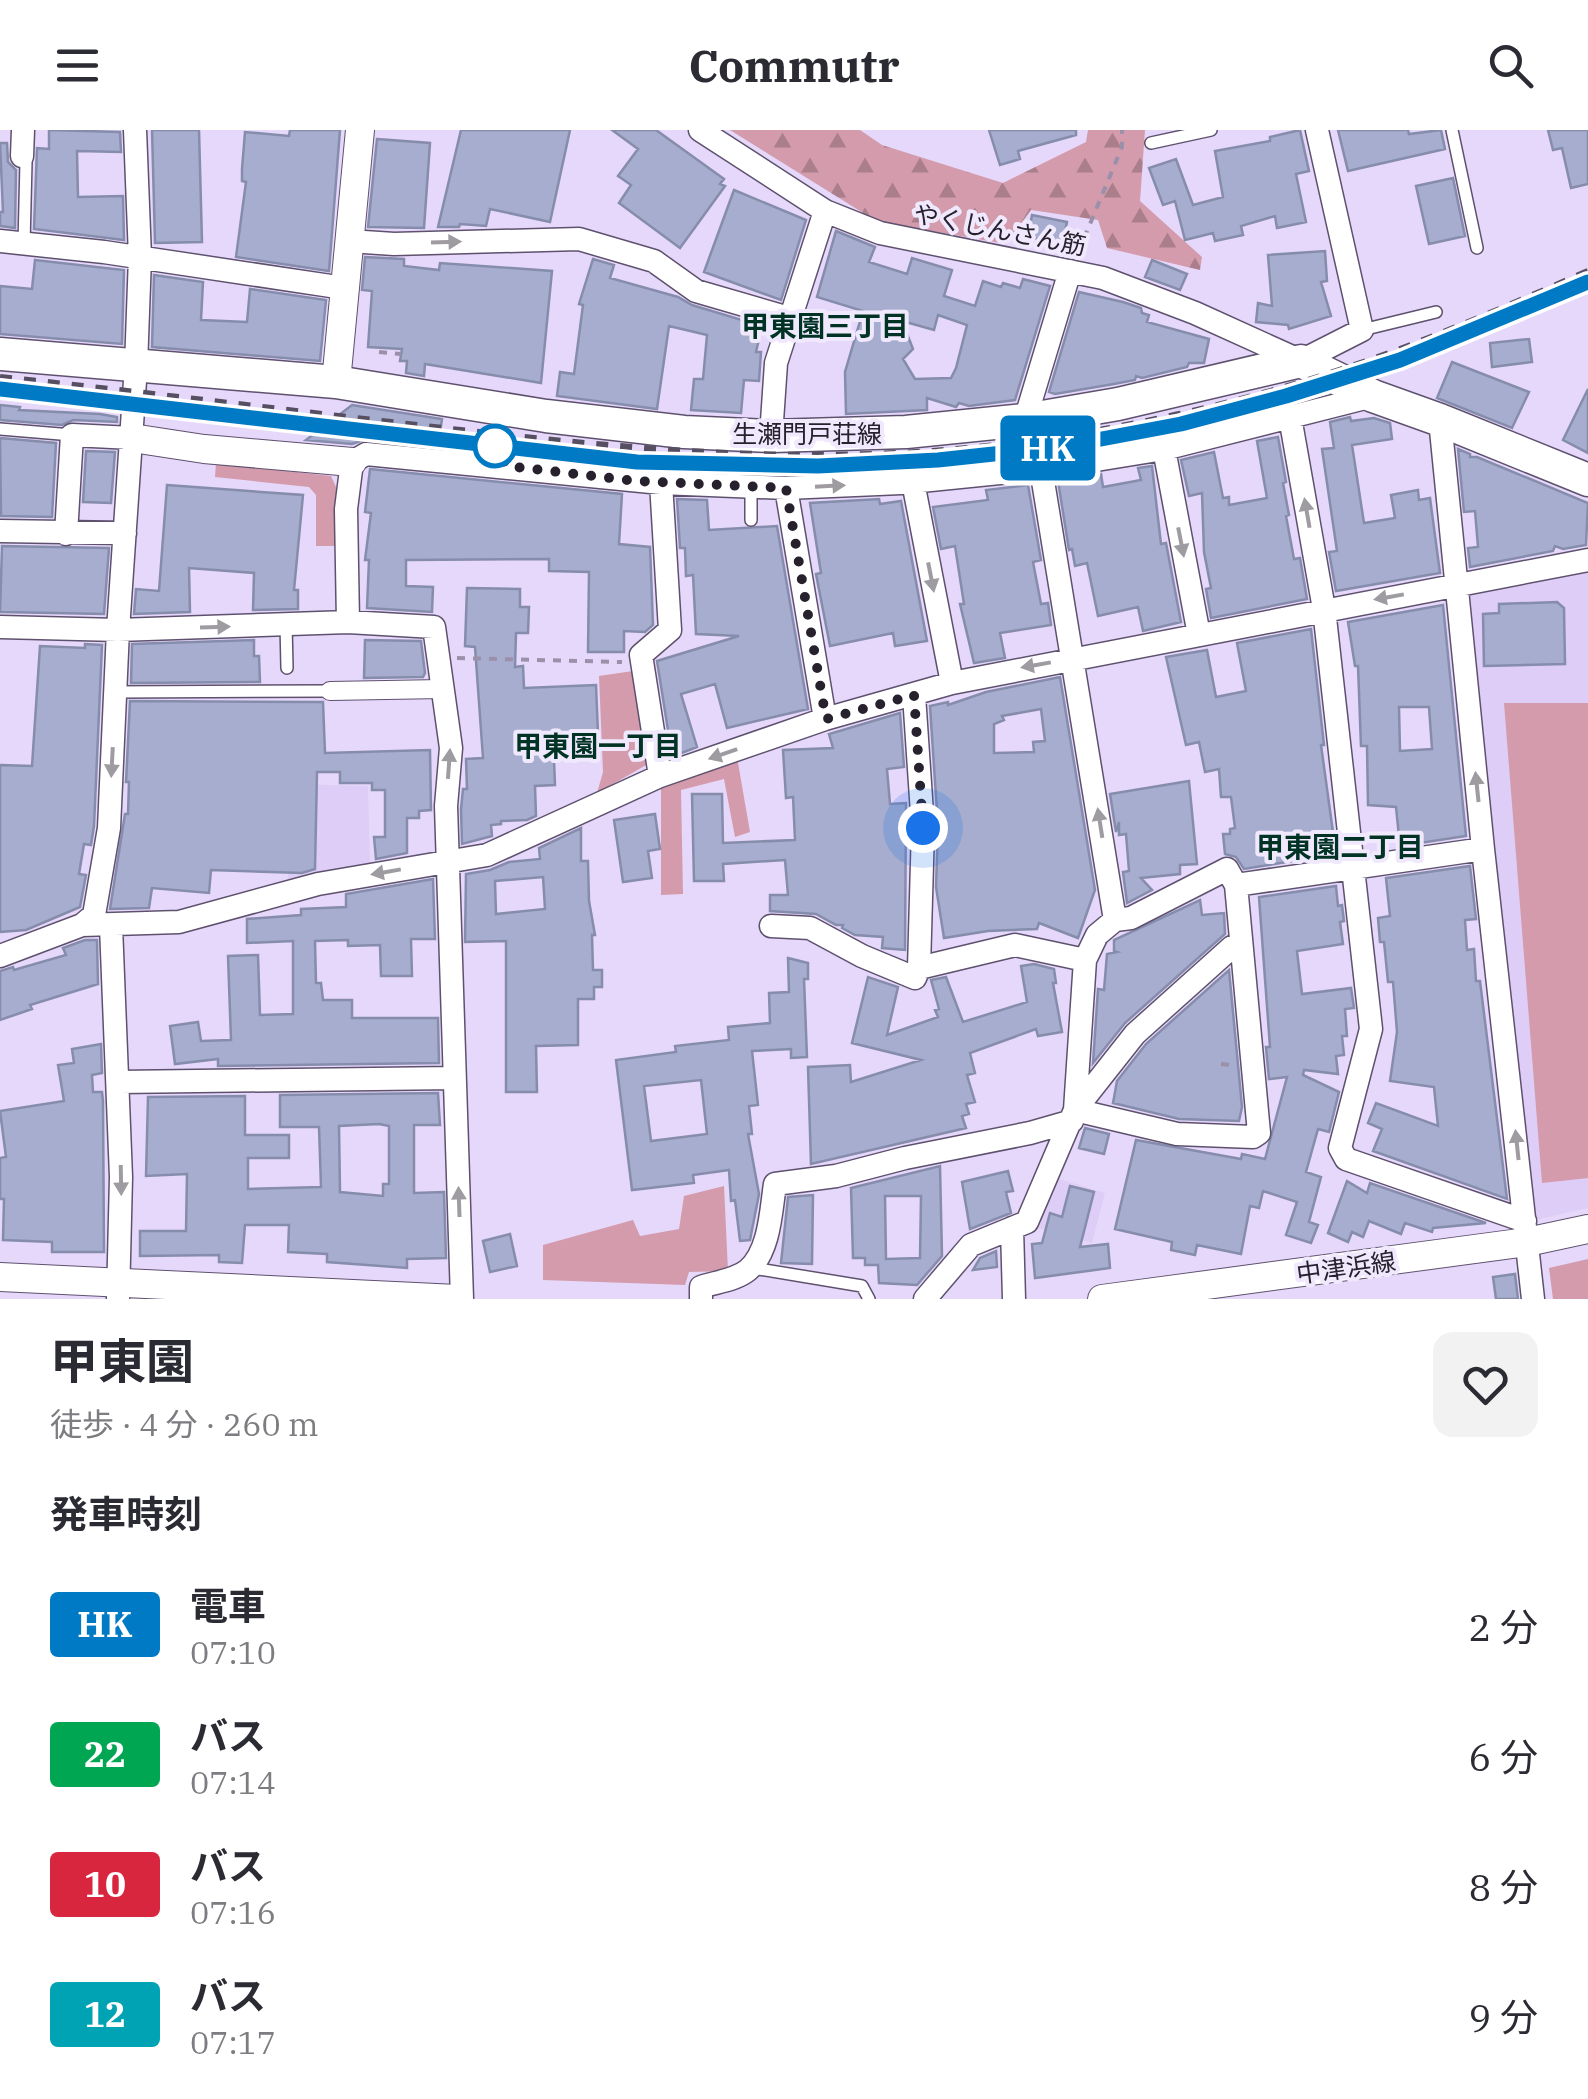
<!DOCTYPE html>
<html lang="ja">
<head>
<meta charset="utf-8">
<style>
  :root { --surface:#fff; --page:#f2f2f3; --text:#2b2b33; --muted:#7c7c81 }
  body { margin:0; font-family:"IBM Plex Serif","Noto Sans JP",serif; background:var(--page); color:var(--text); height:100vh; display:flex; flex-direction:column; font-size:38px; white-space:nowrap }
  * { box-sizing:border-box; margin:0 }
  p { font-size:32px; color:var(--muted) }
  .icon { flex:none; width:55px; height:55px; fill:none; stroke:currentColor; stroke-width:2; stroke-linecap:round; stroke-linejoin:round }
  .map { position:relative; height:1169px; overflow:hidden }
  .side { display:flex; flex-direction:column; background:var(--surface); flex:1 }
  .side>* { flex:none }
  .badge { padding:0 20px; border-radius:8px; font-size:35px; line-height:65px }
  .you { position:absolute; width:50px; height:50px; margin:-25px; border:8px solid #fff; border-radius:50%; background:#1a73e8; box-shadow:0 0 0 15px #1a73e833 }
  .map>.badge { position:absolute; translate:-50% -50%; box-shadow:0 0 0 5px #fff }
  h2 { padding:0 50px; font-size:38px; line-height:90px }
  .round { display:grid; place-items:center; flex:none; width:105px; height:105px; border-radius:20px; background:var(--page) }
  .summary { display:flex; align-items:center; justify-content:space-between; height:170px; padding:0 50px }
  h1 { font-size:48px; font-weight:700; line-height:75px }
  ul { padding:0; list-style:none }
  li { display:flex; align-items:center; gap:30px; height:130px; padding:0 50px }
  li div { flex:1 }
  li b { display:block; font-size:38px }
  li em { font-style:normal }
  li .badge { min-width:110px; font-weight:700; text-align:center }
  header { display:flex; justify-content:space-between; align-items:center; height:130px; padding:0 50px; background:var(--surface); font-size:45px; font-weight:700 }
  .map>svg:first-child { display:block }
  .built { fill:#decdf6 }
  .forest { fill:url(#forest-firs) }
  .green { fill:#d39bac }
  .building { fill:#a6adce; stroke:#868cac; stroke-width:2.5; fill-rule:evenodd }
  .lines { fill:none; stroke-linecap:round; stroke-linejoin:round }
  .service-casing { stroke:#5e516e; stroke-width:14 }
  .pedestrian-casing { stroke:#5e516e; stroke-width:20 }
  .minor-casing { stroke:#5e516e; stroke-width:25 }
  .tertiary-casing { stroke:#5e516e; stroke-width:30 }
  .secondary-casing { stroke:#5e516e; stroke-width:35 }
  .path { stroke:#9b90aa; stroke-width:4; stroke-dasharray:8 8; stroke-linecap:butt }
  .service { stroke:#fff; stroke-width:11 }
  .pedestrian { stroke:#fff; stroke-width:18 }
  .minor { stroke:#fff; stroke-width:22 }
  .tertiary { stroke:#fff; stroke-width:28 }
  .secondary { stroke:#fff; stroke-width:32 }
  .rail { stroke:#564f61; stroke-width:6; stroke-dasharray:12 12; stroke-linecap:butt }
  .oneway { fill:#9e9ba1 }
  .line-casing { stroke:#fff; stroke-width:22 }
  .line { stroke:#007ac4; stroke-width:15 }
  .walk { stroke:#27212e; stroke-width:10; stroke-dasharray:0 18 }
  .stop-dot { fill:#fff; stroke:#007ac4; stroke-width:5 }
  .labels { text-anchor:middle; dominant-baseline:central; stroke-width:8; stroke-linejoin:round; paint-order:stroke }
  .street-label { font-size:25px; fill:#27212e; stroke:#f0e8fd }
  .neighbourhood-label { font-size:28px; font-weight:bold; fill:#003324; stroke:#f0e8fd }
</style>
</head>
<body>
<header><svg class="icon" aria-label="menu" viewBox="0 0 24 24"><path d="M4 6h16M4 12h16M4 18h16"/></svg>Commutr<svg class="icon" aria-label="search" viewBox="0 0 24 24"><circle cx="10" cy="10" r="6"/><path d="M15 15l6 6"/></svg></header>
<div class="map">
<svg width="1588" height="1169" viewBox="0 0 1588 1169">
  <defs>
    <pattern id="forest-firs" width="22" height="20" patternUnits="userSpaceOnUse" patternTransform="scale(2.5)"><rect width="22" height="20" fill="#d39bac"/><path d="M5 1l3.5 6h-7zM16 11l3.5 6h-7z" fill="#ab7e8c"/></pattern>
  </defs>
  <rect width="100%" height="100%" fill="#e6d8fa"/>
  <path class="built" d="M1588,437v641l-53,12 -67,-629z
    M289,654l79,2 2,78 -82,19z
    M1056,1048l49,15 -13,50 -58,-16z"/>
  <path class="forest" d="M730,0h130l22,15 121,38 83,-41 2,-12h57l-5,71 62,56 -2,13 -93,-22 -9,-28 -67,-10 -25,34 -130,-23z"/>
  <path class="green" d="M216,333l115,13 5,11 2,59h-22v-51l-7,-8 -94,-10z
    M633,541l15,93 -51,29 6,-21 -4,-96z
    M1504,573h84v475l-46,5z
    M737,627l13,75 -15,5 -11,-58 -43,11 2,104 -22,1v-112z
    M724,1056l4,85 -39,1 -4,13 -142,-5v-35l90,-25 7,16 39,-7 5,-33z
    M1588,1129v40h-35l-4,-31z"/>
  <path class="building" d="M49,0l71,2 1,20 -44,-1 1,46 45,-1 1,44 -90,-11 3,-81 12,1z
    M152,0h47l3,112 -47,1z
    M290,0h50l-11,141 -93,-14 10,-75 -4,-1v-12l3,-37 44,4z
    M461,0h109l-20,92 -60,-13 -4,17 -26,-2 -1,3h-21z
    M612,0h44l68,49 -4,5 5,2 -45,62 -61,-45 12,-18 -13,-9 20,-27z
    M989,0h87v5l-58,16 2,8 -20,6z
    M1300,0l9,41 -13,3 10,48 -29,6 -2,-12 -34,10 2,9 -28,6 -2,-8 -28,7 -10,-39 -12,4 -14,-37 27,-9 17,46 30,-8 -8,-46 55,-10v-4z
    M1338,0h70l1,4 32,-4 4,19 -97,22z
    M1548,0h40v54l-17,4 -9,-40 -9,2z
    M377,9l53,4 -6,85 -56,-1z
    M0,13h7l1,19 8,8 -1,58 -15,-2v-14h3z
    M1453,48l12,58 -36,8 -13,-58z
    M734,60l72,30 -25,80 -77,-28z
    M1032,85l35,7 -5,22 -34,-7z
    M836,101l39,16 -6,15 38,12 5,-16 40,12 -8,26 31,10 8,-25 18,6 2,-4 17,5 3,-9 27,7 -35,114 -46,6 -10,-3 -3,4 -29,-9v12l-81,4 -1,-42 18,-61 -46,-14zM938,185l29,10 -11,43 -5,10 -36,1 -12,-20 10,-10 -11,-28 32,9z
    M1325,121l2,30 -6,1 10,34 -42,13 -1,-4 -32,-3 2,-19 14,3 -4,-51z
    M365,127l39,2v7l35,4 1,-7 112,8 -11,112 -116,-19 -1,12 -18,-3 1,-12h-7l2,-12 -34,-2 4,-56 -10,-1z
    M593,129l21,6 -4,13 68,19 14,8 70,21 -6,26h5l-2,29 -15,-1 -3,33 -50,-3 3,-31h9l4,-44 -38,-9 -12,83 -100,-13 3,-24 14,2 9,-69 -4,-1z
    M35,130l89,10 -2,74 -122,-10v-48l32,3z
    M1152,130l35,14 -7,16 -35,-13z
    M154,145l49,7 -2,38 46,2 3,-33 76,11 -6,61 -168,-14z
    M1079,162l44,10 18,6 1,5 7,2 -2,7 62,17 -5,24h-15l-2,4 -45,11 -6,-2 -1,4 -21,4 -59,10 -6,-2z
    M1529,209l3,23 -40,5 -2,-24z
    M1452,232l77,30 -17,36 -75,-30z
    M1588,259v64l-25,-13z
    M0,275l20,2 -1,3 81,4 17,3v5l-44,-2 -11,5 -62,-5z
    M352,275l90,14 -4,27 -71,-7 -15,5 -46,-4z
    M1350,287l1,4 23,-3 16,5 2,16 -40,6 12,78 31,-5 -4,-23 27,-5 1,10 11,-2 10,75 -104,18 -7,-39 8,-1 -15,-102 12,-1 -4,-26z
    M1278,307l8,45 -3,1 6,32 -3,1 8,43 6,-1 7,41 -96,19 -5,-29 5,-1 -7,-36 -2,-59 -13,3 -8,-36 33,-8 9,46 6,-1v8l38,-7 -10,-57z
    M0,308l56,5 -4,74 -51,-1z
    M1458,319l12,5v3h7l111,46 -2,42 -23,4 -8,-3 -2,5 -83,16 -2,-19 10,-1 -3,-36 -11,1z
    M86,321l29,1 -4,51 -28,-1z
    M1152,336l9,78 5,-1 15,79 -38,9 -5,-24 -40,9 -11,-53 -12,3 -3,-17 -3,1 -11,-69 43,-7 2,13 38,-7 -3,-12z
    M370,339l252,25 -3,50 31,3 3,78 -8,7 -21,-1v21h-36l1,-80 -40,-1v-12l-143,1v26l27,1 -1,25 -65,-4 2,-48h-4l6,-47 -6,-1z
    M167,355l136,10 -9,95h4v19l-45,1 1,-37 -65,-5 1,44 -56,2 2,-25 23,2z
    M1028,355l13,75 -8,2 8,42 7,-1 3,22 -51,8 5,25 -31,5 -14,-59h4l-9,-58 -14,3 -8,-42 55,-7 -2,-10z
    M677,369l30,1 2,30 68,-4 31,183 -81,19 -12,-44 -34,10 16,53 -18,7 -2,-7 -6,2 -14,-88 82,-25 -43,-2 -3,-59 -7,1 -1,-28h-5z
    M879,369l1,5 21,-3 26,140 -32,5 -2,-13 -63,13 -14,-72 5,-1 -11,-70z
    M2,416l107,2 -5,66 -104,-2z
    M467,458l53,1v18h9l-1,26h-12l-1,34 8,-1 1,22 72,-3 2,49 -45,2 2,49 -20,1 1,30 -9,4 -26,1v3l-10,1 1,11 -30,8 -1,-35 2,-20h4l-1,-30 17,-1 -8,-111 -10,-1z
    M1557,472l7,6 1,56 -81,2 -1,-52 16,-1v-9z
    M1443,475l23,231 -66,10 -4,-39 -28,-2 -1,-59h-6l-3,-80h-3l-7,-44zM1399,577h30l3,42 -32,2z
    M1311,499l13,116h-3l15,109 -92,15 -8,-12 -11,-3 -2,-20h7v-5l5,-1 -4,-31h-10l-2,-28 -14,3 -6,-30 -13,3 -20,-88 41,-7 9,47 30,-6 -9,-48z
    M254,510v16h5l1,26 -129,1 1,-39z
    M365,510l56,1 4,32 -2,4 -59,1z
    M85,514l17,1 -8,181 -3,19 -7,-1 -5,30 7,1 -6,32 -54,23 -26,2v-167l32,1 8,-120 45,2z
    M1060,547l35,213 -17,48 -39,-15 -2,6 -49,2 -44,7 -8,-51 2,-60 -8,-121 18,-4v3l38,-13zM1041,579l4,32 -12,1 1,10 -40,1v-29l10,-4 -2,-4z
    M130,571l193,1 2,51 105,-3 1,60 -12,1v7h-12v35l-31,6 -2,-22h11v-47h-13v-7h-32v-11h-23l-2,97 -13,4 -91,-3 -2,23 -57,-5 -3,20 -39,1 15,-95h3l1,-32h-3z
    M900,583l4,54 -17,2 3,35 16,-1 -1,147 -23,-2 1,-11 -28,-2 -13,-7 1,-3h-7l-20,-11 -46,-3v-16h18l-3,-35 -62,4 1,17h-30l-2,-87h30l1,49 72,-3 -2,-43 -7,1 -3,-48 50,-2 -4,-14z
    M1189,651l8,83 -17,1v9l-39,4 11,12 -25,13 -4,-31 6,-1 -3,-37 -7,1v-13l-3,10 -6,-38z
    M655,684l5,35 -12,2 4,27 -29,4 -9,-62z
    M581,698v33h7l1,40 6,34h-3l1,35h9v17h-8v12h-16v46l-42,1 1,46h-31v-151l-41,1 1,-68 24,-4 19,-8 31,-3 -1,-11zM543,747l2,32 -49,5 -1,-33z
    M1470,736l6,53 -11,1 2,30 7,-1 2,32h4l27,218 -134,-48 9,-22 -14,-6 8,-20 62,23 -4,-39 -44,-6 7,-49 -4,-50h-5l-4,-40h-4l-2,-24 12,-2 -4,-38z
    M433,749l2,60h-24l1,37h-31l-1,-31 -32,1v-6l-33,1 1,42h5l2,17h29v18h86l1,45 -221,3v-7l-43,5 -5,-38 28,-4 3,19 30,-1 -3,-84 30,-1 2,60 33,-1v-73l-46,2v-24l54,-4v-6l45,-2v-13z
    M1336,756l2,20 4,-1 2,16 -4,1 3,22 -46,7 5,43 49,-6 3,20 -9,1 2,27h-5l2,19 -8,1 2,18 -34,-4 -1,5 36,17 -10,40 -11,-3 -12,43 15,5 -12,45 9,3 -7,18 -25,-8 11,-33 -34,-11 -4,17 -9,-2 -9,48 -44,-9 -2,10 -24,-5 1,-8 -57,-13 21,-89 105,19 1,-5 23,5 22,-82 -18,2 -3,-32h4l-11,-150z
    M1200,770l2,15 22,-2 1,21 -100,89 -32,40 5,-74 6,1 3,-36 10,-2 -3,-1v-11z
    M85,810h12l1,44 -68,21 2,4 -32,11v-49l13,-4 1,3 52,-15 -3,-7z
    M788,828l20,5v16h-4l3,78 -16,1v-9l-39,2 6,54 -9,1 3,28h-4l11,60 -9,46 -10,1 -5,-41 -4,1 -2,-31 -36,5 1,8 -62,7 -16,-130 60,-8 -1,-6 54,-6 -1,-13 42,-4 -1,-30 20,-1zM701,950l6,54 -56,7 -7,-55z
    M1034,834l20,5 2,14h-3l9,49 -24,4 -2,-7 -66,24 5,20 -8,2 8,27 -9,2 3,10 -7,2 4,12 -155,36 -3,-97 42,-2 1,17 70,-22 -69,-17 16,-66 30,10 -11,48 51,-18 -3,-7 4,-1 -8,-29 15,-3 17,45 64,-20 -6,-36z
    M1229,840l13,137 -3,14 -60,-2 -66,-16 4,-22 29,-37z
    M101,914l1,29 -10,2 1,17h9l1,9 1,151h-52v-10l-49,-2 1,-41h-4v-41l6,-1 -6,-46 64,-10 -6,-36 16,-2 -2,-14z
    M438,963l2,32h-26v68l30,-1 2,66 -39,1v9l-80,-6v-8l-39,-2 1,-27h-44l-3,38 -23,-1v-7l-79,1v-25h46l1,-57 -41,2 2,-79 97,-1v39h44v23h-41v31l73,-2 -2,-60h-39v-32zM379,994l10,2v58h-6v12l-43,-4 -1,-66z
    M1085,998l24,6 -5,20 -25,-6z
    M940,1036l2,90 -25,29 -38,-2 -1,-18h-13v-7h-12l-2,-70zM885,1066h36l-1,62 -34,1z
    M1008,1041l5,20 -7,1 5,21 -41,16 -8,-47z
    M1347,1051l20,12 3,-10 116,40 -53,5 -1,4 -27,-9 -4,11 -32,-13 -6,16 -11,-5 -4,10 -20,-9z
    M1070,1056l24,6 -14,55 28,-3 2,24 -75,10 -3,-34 10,-1 8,-30 12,4z
    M813,1065l-1,69 -31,-1 7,-66z
    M510,1104l7,32 -27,6 -7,-31z
    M996,1121l1,16 -24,3 7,-12z
    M1515,1144l3,25h-22l-3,-22z"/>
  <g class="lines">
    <g class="service-casing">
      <path id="service" d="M1452,0l25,118
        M1151,13l60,-13
        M22,26l4,6 -2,82
        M790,185l32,9
        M1362,200l74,-18
        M0,299l72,6
        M751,357v33
        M286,494l1,44
        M115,562l215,-1
        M753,1138l109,18 7,13"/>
    </g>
    <g class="pedestrian-casing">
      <path id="pedestrian" d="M330,561l112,-2"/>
    </g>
    <g class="minor-casing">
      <path id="minor" d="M700,0l125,81 55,22 223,45 92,35 106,48 61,-31 -45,-200
        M22,26l1,-26
        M0,111l104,11 240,36
        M349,111l45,3 185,-5 75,22 42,30 93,27
        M1290,287l34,192 47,420 -31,119 6,11 179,62
        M1025,290l45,-149
        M1440,290l43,429 50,450
        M771,306l5,-73 49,-152
        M1164,319l35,186
        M1041,339l74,451
        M913,352l39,201
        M786,358l39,231
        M0,401l125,2
        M66,404l6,-99 60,3
        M348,492l-2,-113 6,-47 14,-8 295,29 125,5 115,-5 140,-14 123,-20 209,-53
        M0,497l118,3 230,-8 86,5 17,121 -5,58 16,493
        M914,565l9,133 -4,140
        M660,646l-19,-121 29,-25 -9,-147
        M82,795l97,-3 139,-38 169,-29 173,-79 165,-57 127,-36 636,-123
        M111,796l10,251 -3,122
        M771,796l39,2 52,28 53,22 4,-10 96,-23 70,15
        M0,826l82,-31 12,-10 15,-87 9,-198 18,-264 4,-109 -5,-127
        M119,952l335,-4
        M1075,980l102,24 76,3 6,-4 -23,-248
        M1075,980l60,-76 97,-87 7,-3
        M1012,1098l2,71
        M701,1169v-12c15,-5 35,-7 47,-17 22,-19 23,-60 27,-86l61,-8 69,-18 125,-25 42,-12
        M925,1169l46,-54 56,-23 48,-112 10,-150 12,-25 18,-15 16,-2 96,-49 9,16 247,-36"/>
    </g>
    <g class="tertiary-casing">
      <path id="tertiary" d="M336,252l24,-252
        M132,308l72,11 148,13
        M0,1147l457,22
        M1102,1169l425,-57 61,-13"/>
    </g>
    <g class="secondary-casing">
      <path id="secondary" d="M0,224l336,28 210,34 138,16 87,4 135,-4 119,-12 93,-16 183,-43 72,35 67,24 148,60"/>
    </g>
    <path class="path" d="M1078,123l44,-106v-17
      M379,222l22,2
      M457,528l165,4
      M1221,934l12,1"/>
    <use href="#service" class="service"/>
    <use href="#pedestrian" class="pedestrian"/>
    <use href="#minor" class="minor"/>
    <use href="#tertiary" class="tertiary"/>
    <use href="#secondary" class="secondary"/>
    <path class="rail" d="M0,247c154,16 307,36 461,53 157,18 312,32 471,21 158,-12 319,-47 468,-102 63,-24 126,-51 188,-78"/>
  </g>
  <defs><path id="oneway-solid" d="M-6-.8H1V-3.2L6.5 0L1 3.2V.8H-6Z" transform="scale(2.5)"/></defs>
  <g class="oneway">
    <use href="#oneway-solid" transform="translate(446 112) rotate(-2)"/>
    <use href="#oneway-solid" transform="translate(830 356) rotate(-3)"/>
    <use href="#oneway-solid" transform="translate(1307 383) rotate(-100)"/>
    <use href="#oneway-solid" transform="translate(1181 412) rotate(79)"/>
    <use href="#oneway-solid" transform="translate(931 447) rotate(79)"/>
    <use href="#oneway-solid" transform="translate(1389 467) rotate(170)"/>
    <use href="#oneway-solid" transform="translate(215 497) rotate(-2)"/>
    <use href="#oneway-solid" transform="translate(1036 535) rotate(170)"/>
    <use href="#oneway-solid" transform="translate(723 624) rotate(161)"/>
    <use href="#oneway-solid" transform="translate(112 632) rotate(93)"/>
    <use href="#oneway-solid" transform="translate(449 634) rotate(-86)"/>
    <use href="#oneway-solid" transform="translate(1477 657) rotate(-96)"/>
    <use href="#oneway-solid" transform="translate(1100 693) rotate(-99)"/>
    <use href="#oneway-solid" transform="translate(386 742) rotate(170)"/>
    <use href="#oneway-solid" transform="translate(1517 1015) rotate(-96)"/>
    <use href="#oneway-solid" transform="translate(121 1050) rotate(89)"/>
    <use href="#oneway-solid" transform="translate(459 1072) rotate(-92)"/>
  </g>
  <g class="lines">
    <g class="line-casing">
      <path id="line" d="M0,259l637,73 181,4 120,-6 121,-13 122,-23 105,-28 114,-36 188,-78"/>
    </g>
    <use href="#line" class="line"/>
    <path class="walk" d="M495,316l12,20 129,15 150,7 40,231 88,-24 9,133"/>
  </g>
  <circle class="stop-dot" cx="495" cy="316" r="20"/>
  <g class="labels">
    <g class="street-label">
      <text transform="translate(1000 99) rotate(11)">やくじんさん筋</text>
      <text x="807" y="303">生瀬門戸荘線</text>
      <text transform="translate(1346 1137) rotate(-8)">中津浜線</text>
    </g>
    <g class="neighbourhood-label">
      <text x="825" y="195">甲東園三丁目</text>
      <text x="598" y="615">甲東園一丁目</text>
      <text x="1340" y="716">甲東園二丁目</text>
    </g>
  </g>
</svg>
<div class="you" style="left:923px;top:698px"></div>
<b class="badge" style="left:1048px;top:318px;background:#007ac4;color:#fff">HK</b>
</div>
<section class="side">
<div class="summary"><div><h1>甲東園</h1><p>徒歩 · 4 分 · 260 m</p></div><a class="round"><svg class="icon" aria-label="heart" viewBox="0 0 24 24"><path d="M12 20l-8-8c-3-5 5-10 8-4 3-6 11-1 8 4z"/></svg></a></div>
<h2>発車時刻</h2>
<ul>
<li><span class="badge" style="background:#007ac4;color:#fff">HK</span><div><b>電車</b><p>07:10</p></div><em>2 分</em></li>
<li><span class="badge" style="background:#00a651;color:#fff">22</span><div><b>バス</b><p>07:14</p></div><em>6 分</em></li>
<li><span class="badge" style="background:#d7263d;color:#fff">10</span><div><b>バス</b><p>07:16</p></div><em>8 分</em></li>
<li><span class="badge" style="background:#00a3b4;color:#fff">12</span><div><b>バス</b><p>07:17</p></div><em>9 分</em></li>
</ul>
</section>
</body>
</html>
